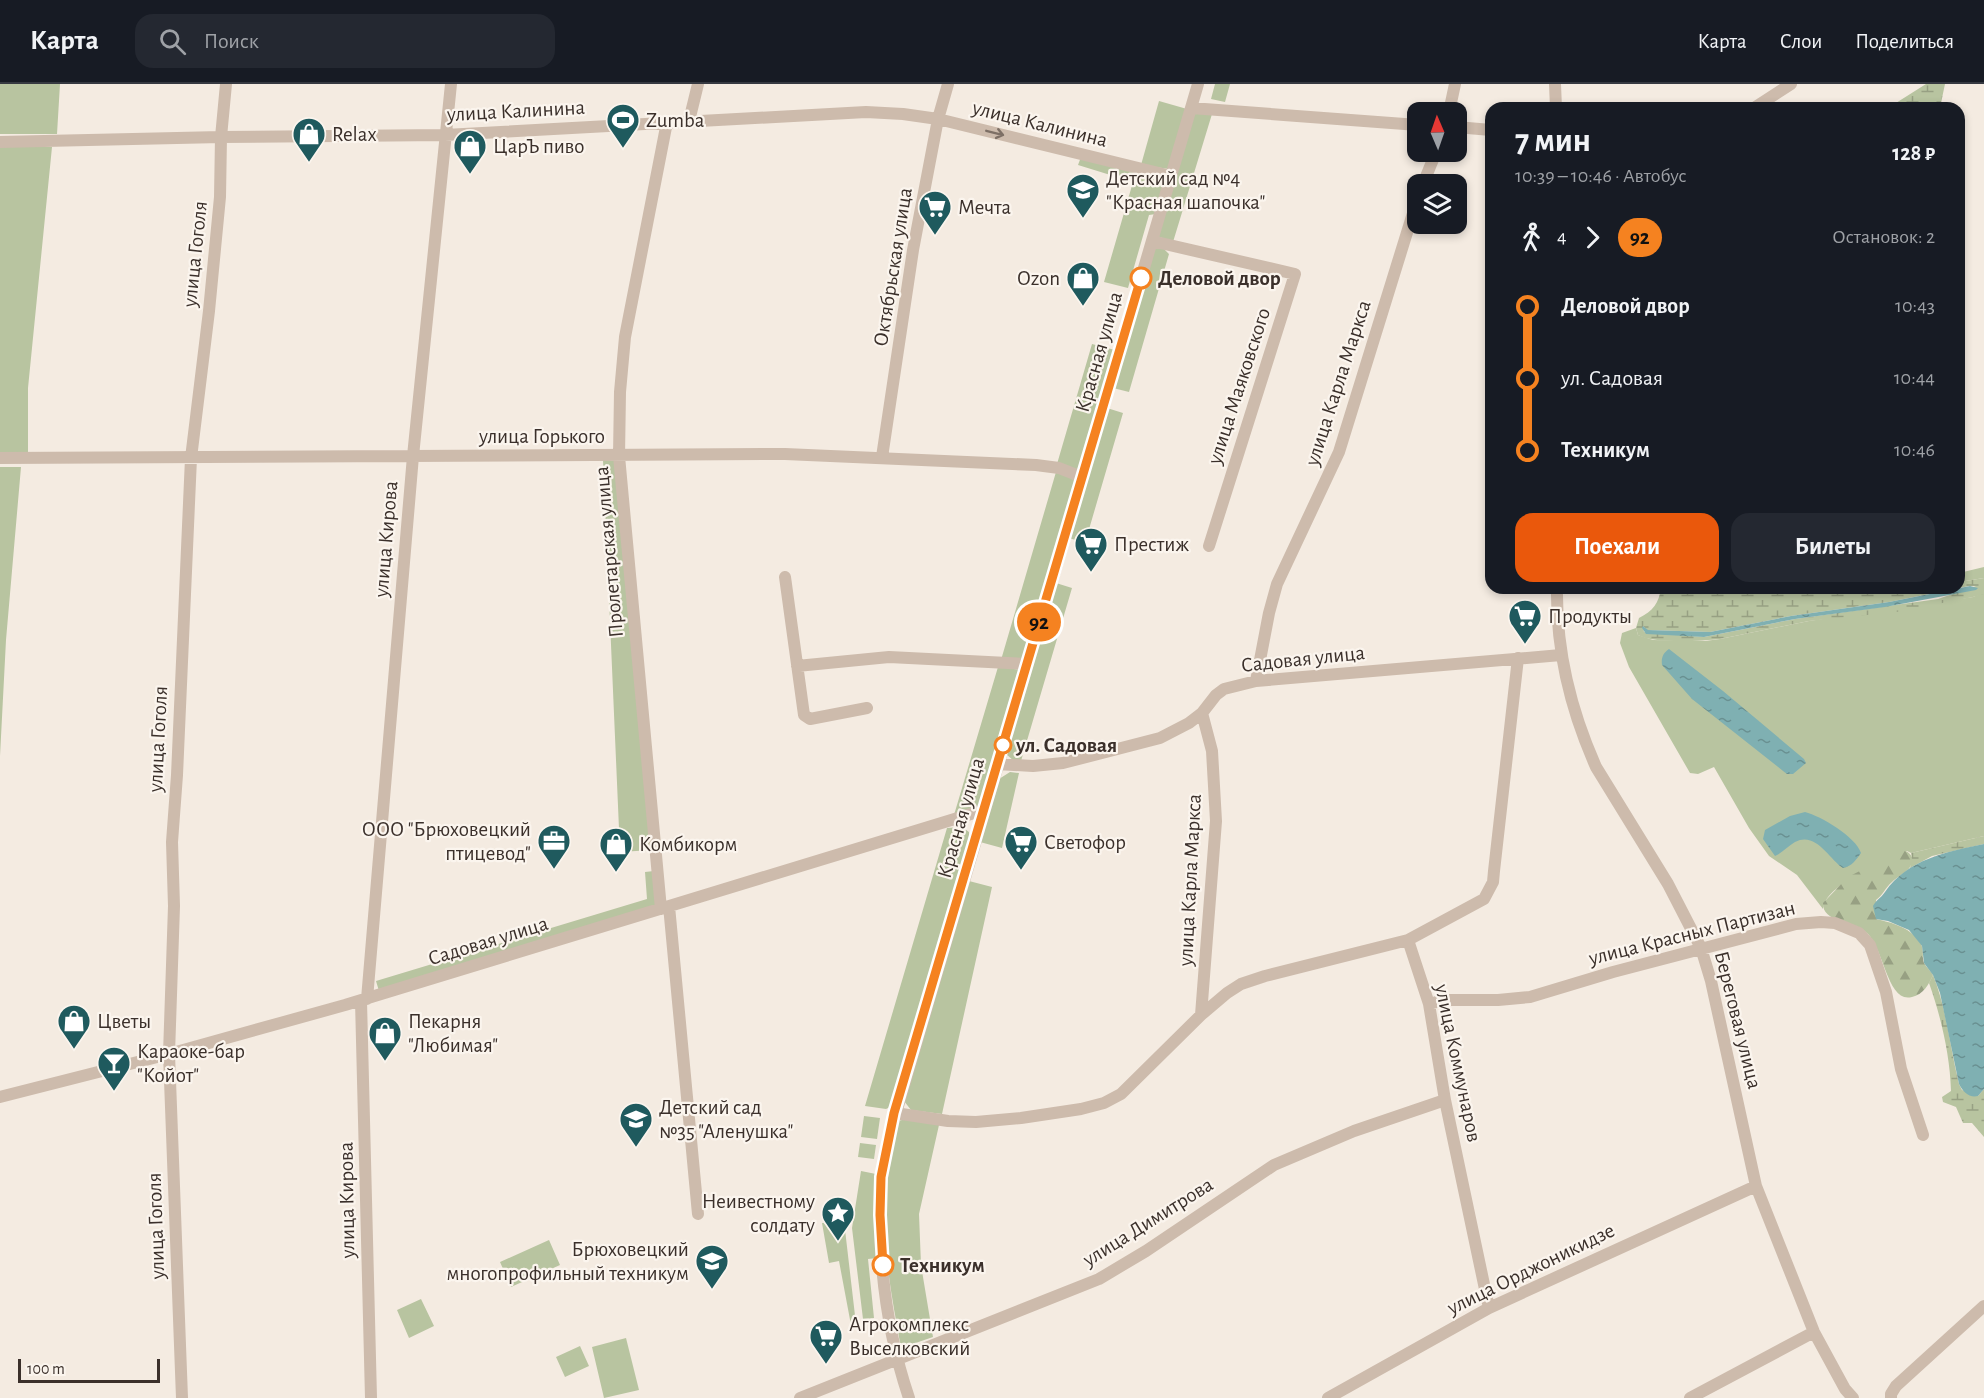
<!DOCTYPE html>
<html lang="ru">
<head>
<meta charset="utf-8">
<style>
  :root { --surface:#171b24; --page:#242831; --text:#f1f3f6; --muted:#9ea1a6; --line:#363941; --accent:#ea580c }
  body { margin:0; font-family:"Alegreya Sans",sans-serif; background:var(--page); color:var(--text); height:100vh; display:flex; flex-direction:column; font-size:22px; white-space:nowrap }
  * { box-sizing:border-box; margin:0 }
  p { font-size:20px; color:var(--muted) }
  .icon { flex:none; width:33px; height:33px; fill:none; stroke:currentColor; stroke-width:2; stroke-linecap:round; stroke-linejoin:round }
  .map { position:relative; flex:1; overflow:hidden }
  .panel { position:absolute; left:1485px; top:18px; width:480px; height:492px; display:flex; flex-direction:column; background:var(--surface); border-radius:18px; box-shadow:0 3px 9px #0003 }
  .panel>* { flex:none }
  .badge { padding:0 12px; border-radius:20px; font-size:21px; line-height:39px }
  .needle { width:39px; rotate:358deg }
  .controls { position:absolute; left:1407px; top:18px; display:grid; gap:12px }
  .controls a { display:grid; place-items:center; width:60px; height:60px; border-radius:12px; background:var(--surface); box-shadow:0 3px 9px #0003; font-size:30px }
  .scale { position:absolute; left:18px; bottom:15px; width:142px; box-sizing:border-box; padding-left:6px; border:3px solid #3b302b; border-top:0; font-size:16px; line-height:21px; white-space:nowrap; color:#3b302b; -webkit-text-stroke:4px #fbf5ee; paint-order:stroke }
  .map>.badge { position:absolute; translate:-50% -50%; box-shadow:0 0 0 3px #fff }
  .legs { display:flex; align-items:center; gap:9px; height:66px; padding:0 30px; font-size:20px }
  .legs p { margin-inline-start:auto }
  .overview { display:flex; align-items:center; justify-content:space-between; height:102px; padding:0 30px }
  h1 { font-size:33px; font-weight:700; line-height:45px }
  .primary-button { display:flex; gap:12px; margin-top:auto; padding:12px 30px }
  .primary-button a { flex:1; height:69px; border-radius:18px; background:var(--accent); color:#fff; font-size:24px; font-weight:700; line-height:69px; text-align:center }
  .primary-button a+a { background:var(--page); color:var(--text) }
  ul { padding:0 30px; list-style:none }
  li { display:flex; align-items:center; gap:21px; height:72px; font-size:22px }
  li i { display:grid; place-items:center; width:9px; height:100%; margin:0 8px; background:currentColor }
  li i::after { content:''; width:15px; height:15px; margin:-8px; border:4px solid; border-radius:50%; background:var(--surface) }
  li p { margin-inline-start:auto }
  li:first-child i { background:linear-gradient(#0000 50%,currentColor 0) }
  li:last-child i { background:linear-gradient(currentColor 50%,#0000 0) }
  header { display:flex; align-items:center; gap:36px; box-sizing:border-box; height:84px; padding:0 30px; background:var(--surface); border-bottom:2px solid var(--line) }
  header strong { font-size:28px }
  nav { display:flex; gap:33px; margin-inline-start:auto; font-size:21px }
  .search { width:420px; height:54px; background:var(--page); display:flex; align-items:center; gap:15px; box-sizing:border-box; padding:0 21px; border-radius:18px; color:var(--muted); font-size:22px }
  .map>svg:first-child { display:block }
  .green { fill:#b8c4a0 }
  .forest { fill:url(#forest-firs) }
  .wetland { fill:url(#wetland-marsh); fill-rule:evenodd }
  .water { fill:url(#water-ripples) }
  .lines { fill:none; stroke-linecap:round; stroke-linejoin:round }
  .minor { stroke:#cdbbac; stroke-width:12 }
  .oneway { stroke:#7d6f65 }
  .line-1-casing { stroke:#fff; stroke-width:14 }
  .line-1 { stroke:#f58220; stroke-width:9 }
  .stop-1-dot { fill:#fff; stroke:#f58220; stroke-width:3 }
  .labels { text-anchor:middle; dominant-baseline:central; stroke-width:4.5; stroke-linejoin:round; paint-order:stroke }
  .street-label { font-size:21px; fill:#3b302b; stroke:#fbf5ee }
  .poi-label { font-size:21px; fill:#3b302b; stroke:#fbf5ee; text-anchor:start }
  .stop-label { font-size:21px; font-weight:bold; fill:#3b302b; stroke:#fbf5ee; text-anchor:start }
</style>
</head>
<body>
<header>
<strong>Карта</strong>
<div class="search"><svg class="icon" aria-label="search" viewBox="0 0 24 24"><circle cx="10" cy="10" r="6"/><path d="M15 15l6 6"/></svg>Поиск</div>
<nav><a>Карта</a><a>Слои</a><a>Поделиться</a></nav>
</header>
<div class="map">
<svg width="1984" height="1314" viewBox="0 0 1984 1314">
  <defs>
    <pattern id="forest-firs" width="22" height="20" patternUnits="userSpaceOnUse" patternTransform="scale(1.5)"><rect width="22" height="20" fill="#b8c4a0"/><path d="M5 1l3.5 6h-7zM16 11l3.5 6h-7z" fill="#97a083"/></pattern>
    <pattern id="wetland-marsh" width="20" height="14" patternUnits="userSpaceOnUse" patternTransform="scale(1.5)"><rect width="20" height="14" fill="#b8c4a0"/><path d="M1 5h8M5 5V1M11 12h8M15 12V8" fill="none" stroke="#97a083"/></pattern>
    <pattern id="water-ripples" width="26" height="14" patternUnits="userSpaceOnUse" patternTransform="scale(1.5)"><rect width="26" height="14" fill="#7fb0b2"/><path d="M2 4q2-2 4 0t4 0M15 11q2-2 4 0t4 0" fill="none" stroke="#699091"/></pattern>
  </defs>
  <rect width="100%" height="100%" fill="#f4ebe1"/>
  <path class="green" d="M0,0h60l-3,50h-57z
    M1215,0h15l-5,18 -14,-3z
    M1159,17l28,8 -18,60 -28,-4z
    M1197,29l15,1 -39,128 -16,-6 36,-121z
    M0,63h52l-24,241v64h-28z
    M1081,73l85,21 -10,36 -7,1 -21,73 -24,-6 29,-100 -55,-17z
    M1154,161l8,2 7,7 -40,138 -16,-4z
    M1092,260l23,6 -36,120 -22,-6z
    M1107,324l16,5 -38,130 -16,-5z
    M603,376l14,1 35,389 -32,2z
    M0,383h21l-15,173 -6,116z
    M1056,388l12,3 8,7 -52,178h-23z
    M1984,483v11l-25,4v-9z
    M1056,499l16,5 -51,173h-7l-8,-7z
    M1980,510h4v242l-73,17 -4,-2c-21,10 -82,33 -84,58l-26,-34 -28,-19 -20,-28 -35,-61 -16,7 -8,-1 -61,-106 -9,-24 2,-10 14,-5 2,7 15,5 52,1 15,-2 89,-18 164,-24z
    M998,583l23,3 -40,137 -27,8z
    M1010,688l9,1 -17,75 -22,-6 19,-63z
    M962,743l7,5 1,10 -78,264 -6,3 -21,-3 82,-278z
    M654,787l4,36 -279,84 -3,-10 271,-82 -2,-27z
    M969,797l23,6 -50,227 -31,-4 -7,-9z
    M864,1032l16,2 -3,21 -16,-2z
    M906,1035l33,6 -20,89 2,51 12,72 -32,11c-8,-45 -18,-93 -16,-139 1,-30 7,-59 13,-88z
    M860,1059l16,2 -2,14 -16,-2z
    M861,1087l15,3 -2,49 3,35 -9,1 6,59 -11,1 -11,-91z
    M844,1137l12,103 -5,1 -12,-64 -10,2 -7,-40z
    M549,1156l11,25 -49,22 -11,-25z
    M421,1215l13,27 -25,12 -12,-28z
    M626,1254l13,52 -35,8 -12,-51z
    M580,1262l9,20 -24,11 -9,-20z"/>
  <path class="forest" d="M1901,766c9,1 15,8 9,17 -2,4 -14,11 -18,15 -7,6 -9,13 -16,18v19c17,4 36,9 45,25 3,6 1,14 3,19 2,4 7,8 9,12 -4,9 -10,20 -21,22 -24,7 -28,-47 -44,-63 -14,-14 -46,-11 -45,-31l25,-26z"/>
  <path class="wetland" d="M1926,0h19l-4,19 -9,5h-44z
    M1984,494v16l-11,3 -77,15 -87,9 -89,18c-18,2 -67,5 -82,-4l-2,-7 3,-10c14,-7 20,-15 22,-30h298v-6zM1969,502h7l-38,13 -143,20 -91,18 -60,-5 -1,-6 4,4 63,2 81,-16 98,-14z
    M1984,752v8l-52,12 -22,12 2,-9 -1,-6z
    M1933,891c14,35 17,73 26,109l3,6 16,6 6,-7v48l-12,-14h-9l-7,-16 -13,-5 -1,-5 9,-6c-1,-36 -10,-74 -22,-108z"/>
  <path class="water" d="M1970,502l8,2 -2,2 -91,17 -90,12 -91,18 -58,-3 -4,-6 1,-2 5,4 62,2 81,-16 98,-14z
    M1669,565l54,42 81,68 2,4 -13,11h-6l-95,-75 -30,-34c-1,-7 1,-12 7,-16z
    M1805,728c16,4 51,25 56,41 -4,6 -10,14 -18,15 -14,-9 -27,-37 -48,-26 -7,4 -13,11 -20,14l-12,-17 2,-9 25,-14z
    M1984,760v245l-6,7c-9,2 -15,-4 -19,-12l-19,-91 -7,-18 -9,-12 -2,-17 -13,-16 -21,-9 -12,-2 -3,-13c3,-6 8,-8 12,-14 23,-33 61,-40 99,-48z"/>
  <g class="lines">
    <path class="minor" d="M1555,0l1,24
      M1191,24l227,17
      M1754,24l37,-24
      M1449,28l6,-28
      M689,37l9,-37
      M1456,43l35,3
      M0,58l221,-5 224,-2 421,-23 37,2 35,5 233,57
      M1423,100l13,-32
      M1152,157l143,33 -86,272
      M882,373l31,-207 25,-131 10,-35
      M0,374l785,-4 251,11 23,3 23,9
      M785,493l19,138 6,4 57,-11
      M1557,504c-1,61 14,123 39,179l72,117 33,64 10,33 45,205 58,146 31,57 8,9
      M797,582l92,-9 138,7
      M1256,597l13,-68 8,-29 62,-132 79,-255
      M997,680l36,2 30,-3 97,-25 29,-15 13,-10 14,-18 8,-6 32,-8 305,-26
      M669,822l29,308
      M661,825l-42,-453 1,-64 5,-55 42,-215
      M1408,856l21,64 16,96 44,208
      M367,915l46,-543 38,-372
      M361,917l10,397
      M1429,920l15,-4h54l32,-3 83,-25 183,-48 25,-2 14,1 24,10 11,12 16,47 15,77 22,66
      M1201,931l15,-194 -4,-70 -10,-38
      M0,1013l169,-43 176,-49 639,-195
      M895,1029l53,8 28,1 45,-4 60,-9 23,-6 17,-9 80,-79 26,-22 14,-9 24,-8 143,-36 76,-41 9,-17 1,-11 24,-213
      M182,1314l-13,-344 5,-148 -2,-64 5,-67 14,-317 18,-147 11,-114 1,-60 5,-53
      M800,1314l299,-119 47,-28 128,-86 80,-34 91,-31
      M909,1314c-26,-77 -38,-179 -21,-258l310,-1056
      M1328,1314l161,-90 267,-122
      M1690,1314l124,-66
      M1891,1314v-4l5,-8 88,-80"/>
  </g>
  <defs><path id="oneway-shaft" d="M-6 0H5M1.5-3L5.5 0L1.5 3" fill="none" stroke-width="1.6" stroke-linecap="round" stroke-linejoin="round" transform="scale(1.5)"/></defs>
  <use class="oneway" href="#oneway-shaft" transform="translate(995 49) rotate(14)"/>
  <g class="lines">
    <g class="line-1-casing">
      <path id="line-1" d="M883,1181l-3,-50 1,-38 13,-64 247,-835"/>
    </g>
    <use href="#line-1" class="line-1"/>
  </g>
  <defs>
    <g id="stadium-pin" transform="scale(1.725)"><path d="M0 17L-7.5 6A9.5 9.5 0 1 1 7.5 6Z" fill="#1f5a5e" stroke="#fbf5ee"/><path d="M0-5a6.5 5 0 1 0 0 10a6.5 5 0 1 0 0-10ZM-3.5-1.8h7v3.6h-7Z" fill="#fff"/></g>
    <g id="shop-pin" transform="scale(1.725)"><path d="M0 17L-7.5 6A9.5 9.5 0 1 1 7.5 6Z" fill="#1f5a5e" stroke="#fbf5ee"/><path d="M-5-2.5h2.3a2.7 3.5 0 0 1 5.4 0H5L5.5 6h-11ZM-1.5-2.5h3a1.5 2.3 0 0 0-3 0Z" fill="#fff"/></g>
    <g id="school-pin" transform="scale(1.725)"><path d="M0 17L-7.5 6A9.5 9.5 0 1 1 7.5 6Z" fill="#1f5a5e" stroke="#fbf5ee"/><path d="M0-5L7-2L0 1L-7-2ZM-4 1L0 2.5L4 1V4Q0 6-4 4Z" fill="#fff"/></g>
    <g id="supermarket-pin" transform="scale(1.725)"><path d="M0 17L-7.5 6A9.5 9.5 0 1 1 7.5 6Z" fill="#1f5a5e" stroke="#fbf5ee"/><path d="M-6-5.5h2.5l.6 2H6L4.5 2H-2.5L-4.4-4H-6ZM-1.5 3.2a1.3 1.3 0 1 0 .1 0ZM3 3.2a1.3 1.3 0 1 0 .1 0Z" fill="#fff"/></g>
    <g id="office-pin" transform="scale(1.725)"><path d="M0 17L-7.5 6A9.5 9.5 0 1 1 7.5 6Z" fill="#1f5a5e" stroke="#fbf5ee"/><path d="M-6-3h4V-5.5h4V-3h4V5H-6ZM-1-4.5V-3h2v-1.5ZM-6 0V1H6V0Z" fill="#fff"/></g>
    <g id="bar-pin" transform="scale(1.725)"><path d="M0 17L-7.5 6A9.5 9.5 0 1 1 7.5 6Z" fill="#1f5a5e" stroke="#fbf5ee"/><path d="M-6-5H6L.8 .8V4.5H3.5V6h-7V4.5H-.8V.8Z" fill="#fff"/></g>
    <g id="sight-pin" transform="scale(1.725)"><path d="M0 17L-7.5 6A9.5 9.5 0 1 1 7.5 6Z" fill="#1f5a5e" stroke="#fbf5ee"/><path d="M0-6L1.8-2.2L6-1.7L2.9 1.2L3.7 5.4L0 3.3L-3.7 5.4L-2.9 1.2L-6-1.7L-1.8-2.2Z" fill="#fff"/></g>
    <g id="university-pin" transform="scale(1.725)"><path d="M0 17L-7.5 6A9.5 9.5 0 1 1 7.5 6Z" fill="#1f5a5e" stroke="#fbf5ee"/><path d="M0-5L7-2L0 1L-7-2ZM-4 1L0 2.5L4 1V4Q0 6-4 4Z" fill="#fff"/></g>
  </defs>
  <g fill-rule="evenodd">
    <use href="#stadium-pin" x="623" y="36"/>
    <use href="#shop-pin" x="309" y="50"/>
    <use href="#shop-pin" x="470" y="62"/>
    <use href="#school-pin" x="1083" y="106"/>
    <use href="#supermarket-pin" x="935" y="123"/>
    <use href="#shop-pin" x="1083" y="194"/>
    <use href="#supermarket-pin" x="1091" y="460"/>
    <use href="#supermarket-pin" x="1525" y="532"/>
    <use href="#office-pin" x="554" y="757"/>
    <use href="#supermarket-pin" x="1021" y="758"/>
    <use href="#shop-pin" x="616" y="760"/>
    <use href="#shop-pin" x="74" y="937"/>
    <use href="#shop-pin" x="385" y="949"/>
    <use href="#bar-pin" x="114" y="979"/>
    <use href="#school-pin" x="636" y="1035"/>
    <use href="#sight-pin" x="838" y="1129"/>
    <use href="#university-pin" x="712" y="1177"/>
    <use href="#supermarket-pin" x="826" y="1252"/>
  </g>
  <g class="stop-1-dot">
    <circle cx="1141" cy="194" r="10"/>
    <circle cx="1003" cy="661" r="8"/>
    <circle cx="883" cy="1181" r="10"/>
  </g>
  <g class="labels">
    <g class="street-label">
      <text transform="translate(516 27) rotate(-3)">улица Калинина</text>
      <text transform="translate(1040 40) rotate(14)">улица Калинина</text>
      <text transform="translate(195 170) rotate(-84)">улица Гоголя</text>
      <text transform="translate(893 183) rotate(-81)">Октябрьская улица</text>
      <text transform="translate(1099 268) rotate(-74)">Красная улица</text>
      <text transform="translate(1338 299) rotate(-72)">улица Карла Маркса</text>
      <text transform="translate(1239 302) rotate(-72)">улица Маяковского</text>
      <text x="542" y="352">улица Горького</text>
      <text transform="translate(386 455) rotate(-85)">улица Кирова</text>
      <text transform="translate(609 468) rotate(-95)">Пролетарская улица</text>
      <text transform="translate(1303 575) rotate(-6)">Садовая улица</text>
      <text transform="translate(158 655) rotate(-87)">улица Гоголя</text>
      <text transform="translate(961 734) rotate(-74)">Красная улица</text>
      <text transform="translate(1190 796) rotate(-87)">улица Карла Маркса</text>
      <text transform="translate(1692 849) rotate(-14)">улица Красных Партизан</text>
      <text transform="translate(488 857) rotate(-17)">Садовая улица</text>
      <text transform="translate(1738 936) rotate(76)">Береговая улица</text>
      <text transform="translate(1458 979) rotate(78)">улица Коммунаров</text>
      <text transform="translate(347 1116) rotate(-91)">улица Кирова</text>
      <text transform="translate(1148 1138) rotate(-32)">улица Димитрова</text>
      <text transform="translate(156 1142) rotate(-92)">улица Гоголя</text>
      <text transform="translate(1531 1185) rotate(-26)">улица Орджоникидзе</text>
    </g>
    <g class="poi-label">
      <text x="646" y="36">Zumba</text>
      <text x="332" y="50">Relax</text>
      <text x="493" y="62">ЦарЪ пиво</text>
      <text x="1106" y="94">Детский сад №4<tspan x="1106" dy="24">"Красная шапочка"</tspan></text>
      <text x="958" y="123">Мечта</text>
      <text x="1060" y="194" text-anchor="end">Ozon</text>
      <text x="1114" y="460">Престиж</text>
      <text x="1548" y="532">Продукты</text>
      <text x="531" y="745" text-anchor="end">ООО "Брюховецкий<tspan x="531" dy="24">птицевод"</tspan></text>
      <text x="1044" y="758">Светофор</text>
      <text x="639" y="760">Комбикорм</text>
      <text x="97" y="937">Цветы</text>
      <text x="408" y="937">Пекарня<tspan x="408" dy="24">"Любимая"</tspan></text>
      <text x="137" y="967">Караоке-бар<tspan x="137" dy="24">"Койот"</tspan></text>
      <text x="659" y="1023">Детский сад<tspan x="659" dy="24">№35 "Аленушка"</tspan></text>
      <text x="815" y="1117" text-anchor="end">Неивестному<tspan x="815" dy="24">солдату</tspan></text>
      <text x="689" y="1165" text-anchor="end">Брюховецкий<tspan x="689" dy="24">многопрофильный техникум</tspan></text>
      <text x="849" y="1240">Агрокомплекс<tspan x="849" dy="24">Выселковский</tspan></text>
    </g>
    <g class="stop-label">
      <text x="1158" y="194">Деловой двор</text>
      <text x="1016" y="661">ул. Садовая</text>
      <text x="900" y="1181">Техникум</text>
    </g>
  </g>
</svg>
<div class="controls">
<a><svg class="needle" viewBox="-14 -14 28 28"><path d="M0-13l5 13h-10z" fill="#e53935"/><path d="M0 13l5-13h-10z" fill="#9ea1a6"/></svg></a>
<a><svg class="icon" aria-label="layers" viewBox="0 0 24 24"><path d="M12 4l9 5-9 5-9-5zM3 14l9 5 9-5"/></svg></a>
</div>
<div class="scale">100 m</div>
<b class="badge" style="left:1039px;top:538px;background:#f58220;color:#111">92</b>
<section class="panel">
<div class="overview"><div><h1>7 мин</h1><p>10:39 – 10:46 · Автобус</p></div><b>128 ₽</b></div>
<div class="legs"><svg class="icon" aria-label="walk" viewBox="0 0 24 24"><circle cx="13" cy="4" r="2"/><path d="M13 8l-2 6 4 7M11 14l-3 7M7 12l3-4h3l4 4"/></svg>4<svg class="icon" aria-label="forward" viewBox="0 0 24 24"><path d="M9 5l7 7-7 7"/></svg><b class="badge" style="background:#f58220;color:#111">92</b><p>Остановок: 2</p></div>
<ul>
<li><i style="color:#f58220"></i><b>Деловой двор</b><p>10:43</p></li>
<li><i style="color:#f58220"></i><span>ул. Садовая</span><p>10:44</p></li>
<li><i style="color:#f58220"></i><b>Техникум</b><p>10:46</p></li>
</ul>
<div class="primary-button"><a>Поехали</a><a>Билеты</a></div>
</section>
</div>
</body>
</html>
